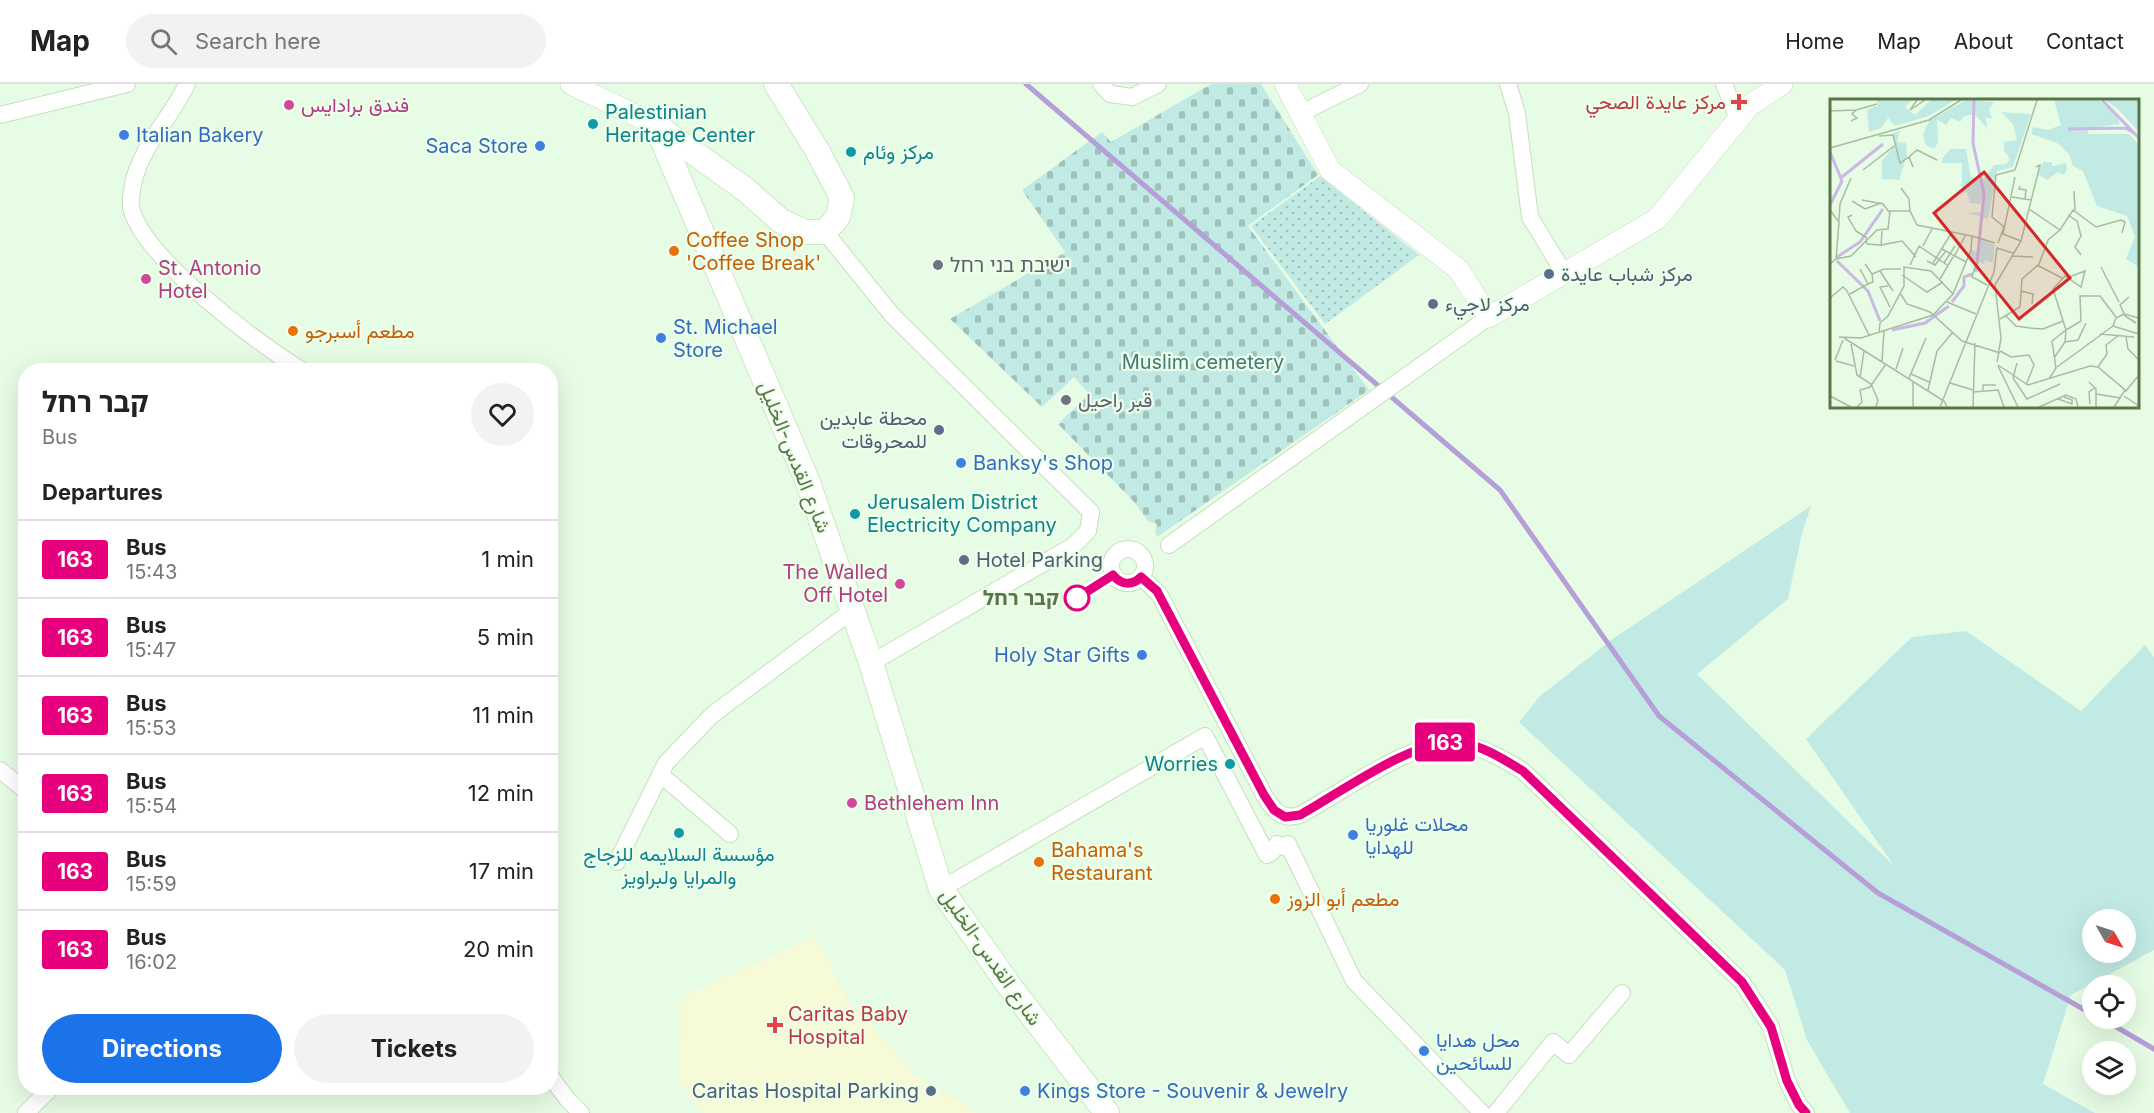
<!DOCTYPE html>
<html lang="en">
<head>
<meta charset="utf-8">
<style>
  :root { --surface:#fff; --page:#f2f2f2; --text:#222; --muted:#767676; --line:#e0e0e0; --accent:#1a73e8 }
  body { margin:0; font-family:Inter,Vazirmatn,"Noto Sans Hebrew",sans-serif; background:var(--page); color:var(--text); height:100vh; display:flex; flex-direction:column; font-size:22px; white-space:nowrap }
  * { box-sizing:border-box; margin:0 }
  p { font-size:20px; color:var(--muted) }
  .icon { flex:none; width:33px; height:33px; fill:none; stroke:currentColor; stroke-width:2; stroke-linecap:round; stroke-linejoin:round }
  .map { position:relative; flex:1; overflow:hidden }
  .drawer { position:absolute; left:18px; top:279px; width:540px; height:732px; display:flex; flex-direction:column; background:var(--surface); border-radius:24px; box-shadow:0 6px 24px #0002 }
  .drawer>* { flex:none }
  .badge { padding:0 12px; border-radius:4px; font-size:21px; line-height:39px }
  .needle { width:39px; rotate:129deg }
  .buttons { position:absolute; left:2082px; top:825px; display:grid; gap:12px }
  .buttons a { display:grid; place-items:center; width:54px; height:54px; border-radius:50%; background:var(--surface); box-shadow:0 6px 24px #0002; font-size:30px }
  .map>.badge { position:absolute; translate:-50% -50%; box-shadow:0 0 0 3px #fff }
  h2 { padding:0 24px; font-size:22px; line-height:54px }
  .round { display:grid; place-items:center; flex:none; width:63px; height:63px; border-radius:32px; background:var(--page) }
  .head { display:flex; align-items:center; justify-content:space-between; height:102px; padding:0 24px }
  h1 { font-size:28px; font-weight:700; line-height:45px }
  .primary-button { display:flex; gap:12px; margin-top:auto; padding:12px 24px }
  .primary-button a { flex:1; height:69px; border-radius:36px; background:var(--accent); color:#fff; font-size:24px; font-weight:700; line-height:69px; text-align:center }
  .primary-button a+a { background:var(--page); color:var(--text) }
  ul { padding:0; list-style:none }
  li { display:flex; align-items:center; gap:18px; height:78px; padding:0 24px; border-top:2px solid var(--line) }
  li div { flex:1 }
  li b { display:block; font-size:22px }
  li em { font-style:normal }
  li .badge { min-width:66px; font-weight:700; text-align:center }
  header { display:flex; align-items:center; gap:36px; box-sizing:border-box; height:84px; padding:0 30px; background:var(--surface); border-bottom:2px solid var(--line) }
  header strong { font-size:28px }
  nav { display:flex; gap:33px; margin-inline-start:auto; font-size:21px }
  .search { width:420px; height:54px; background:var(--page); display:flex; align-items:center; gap:15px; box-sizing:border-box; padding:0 21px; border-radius:33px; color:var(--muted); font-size:22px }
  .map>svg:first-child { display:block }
  .medical { fill:#f6fad7 }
  .grass { fill:#c2eae4; fill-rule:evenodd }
  .cemetery { fill:url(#cemetery-stones) }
  .park { fill:url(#park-dots) }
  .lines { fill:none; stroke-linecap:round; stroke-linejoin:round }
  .stream { stroke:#b69ed8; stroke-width:5 }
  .minor-casing { stroke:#c6dfbc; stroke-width:18 }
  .tertiary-casing { stroke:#c6dfbc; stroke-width:22 }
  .secondary-casing { stroke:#cbe8bf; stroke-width:26 }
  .minor { stroke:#fff; stroke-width:16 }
  .tertiary { stroke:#fff; stroke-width:21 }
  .secondary { stroke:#fff; stroke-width:24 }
  .line-casing { stroke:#fff; stroke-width:14 }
  .line { stroke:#e6007e; stroke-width:9 }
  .health-dot { fill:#e0444e; stroke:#edffea; stroke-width:2 }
  .hotel-dot { fill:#d1479c; stroke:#edffea; stroke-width:2 }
  .culture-dot { fill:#0f9aa8; stroke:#edffea; stroke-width:2 }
  .shop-dot { fill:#3f7fe0; stroke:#edffea; stroke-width:2 }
  .food-dot { fill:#e8710a; stroke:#edffea; stroke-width:2 }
  .worship-dot { fill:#6b7280; stroke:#edffea; stroke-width:2 }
  .service-dot { fill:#5c6f8a; stroke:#edffea; stroke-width:2 }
  .stop-dot { fill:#fff; stroke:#e6007e; stroke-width:3 }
  .labels { text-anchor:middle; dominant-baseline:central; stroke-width:4.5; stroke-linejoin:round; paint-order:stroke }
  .health-label { font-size:20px; fill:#be3a42; stroke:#edffea; text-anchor:end }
  .hotel-label { font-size:20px; fill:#b23c85; stroke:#edffea; text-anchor:start }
  .culture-label { font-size:20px; fill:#0d838f; stroke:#edffea; text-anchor:start }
  .shop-label { font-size:20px; fill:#366cbe; stroke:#edffea; text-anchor:start }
  .food-label { font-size:20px; fill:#c56008; stroke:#edffea; text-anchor:start }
  .worship-label { font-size:20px; fill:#5b616d; stroke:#edffea; text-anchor:start }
  .service-label { font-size:20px; fill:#4e5e75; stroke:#edffea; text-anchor:start }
  .park-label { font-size:20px; fill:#417b78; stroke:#edffea }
  .street-label { font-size:20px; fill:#5a7549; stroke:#edffea }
  .stop-label { font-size:20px; font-weight:bold; fill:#5a7549; stroke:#edffea; text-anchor:end }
  .inset-river { fill:none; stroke:#cab8e6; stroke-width:3 }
  .inset-road { fill:none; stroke:#a6be9d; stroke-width:1.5 }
  .view { fill:#d62828; fill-opacity:0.15; stroke:#d62828; stroke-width:3 }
  .inset-edge { fill:none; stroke:#5a7549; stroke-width:3 }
</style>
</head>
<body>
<header>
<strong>Map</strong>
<div class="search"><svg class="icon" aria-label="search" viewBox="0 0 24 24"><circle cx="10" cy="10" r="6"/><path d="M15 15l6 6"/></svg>Search here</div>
<nav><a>Home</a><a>Map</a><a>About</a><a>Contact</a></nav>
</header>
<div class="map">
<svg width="2154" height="1029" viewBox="0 0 2154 1029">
  <defs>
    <pattern id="cemetery-stones" width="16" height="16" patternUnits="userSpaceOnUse" patternTransform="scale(1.5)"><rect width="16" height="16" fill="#c2eae4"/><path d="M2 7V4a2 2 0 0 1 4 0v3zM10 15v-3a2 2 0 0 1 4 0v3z" fill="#a1c2bb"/></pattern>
    <pattern id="park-dots" width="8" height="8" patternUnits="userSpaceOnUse" patternTransform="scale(1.5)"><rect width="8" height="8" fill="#c2eae4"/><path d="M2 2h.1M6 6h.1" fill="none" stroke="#a1c2bb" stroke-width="1.8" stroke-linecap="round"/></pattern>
  </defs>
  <rect width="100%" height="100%" fill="#e7fce4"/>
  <path class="medical" d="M816,852l32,66 45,46 20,26 66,39h-275l-25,-30 2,-86z"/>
  <path class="grass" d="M1811,422l-9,27 -14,66 -91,75 197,192 -88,-127 106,-102 54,-6 115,80 64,-66 9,12v293l-83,45 -28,89 52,29h-245l-43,-73 -22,-70 -266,-248 20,-25 72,-57zM2092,836h34v32h-34z"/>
  <path class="cemetery" d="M1211,0h50l57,91 -70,51 121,164 -212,147 -2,-5 2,-8 -9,-3 -14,-19 -76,-78 31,-30 -15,-17 -32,30 -92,-88 115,-67 -43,-62 80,-58 9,10z"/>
  <path class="park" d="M1320,92l99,79 -94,69 -74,-98z"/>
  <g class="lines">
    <path class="stream" d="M1026,0l474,406 159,226 219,177 214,121
      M2101,934l53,31"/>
    <g class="minor-casing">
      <path id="minor" d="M187,0c-16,34 -46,62 -54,100 -1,6 -3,17 -2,23 11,51 126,135 170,163
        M1101,0l9,10 22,3 26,-13
        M1508,0l9,29 13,104 34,56
        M1724,0l14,35
        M1301,29l59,-29
        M0,31l127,-31
        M825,148l67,83 199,197 -3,19 -15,15 -202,117
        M1169,461l320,-228
        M1111 482a17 17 0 1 1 34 0a17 17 0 1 1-34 0Z
        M1141,493l18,17 105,201c9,15 18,26 36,20 37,-20 119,-79 159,-72 24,4 44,16 64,28l219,211 29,45 16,54 12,24 7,8
        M0,686l26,21
        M660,690l70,60
        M617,778l49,-99 46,-48 141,-105
        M941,805l264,-153 62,119 5,-3 5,-8 7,3 4,-3 66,137 128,132
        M550,992l18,24 13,13
        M26,1029l25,-25
        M1496,1029l57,-71 16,13 53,-62"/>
    </g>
    <g class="tertiary-casing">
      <path id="tertiary" d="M571,0l85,41
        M1285,0l45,86 128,99 31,48 168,-98 92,-113 33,-22"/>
    </g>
    <g class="secondary-casing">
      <path id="secondary" d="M656,41l151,355 64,183 70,226 70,99 96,125
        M658,43l88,63 35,31 24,11h20l13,-15 4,-19 -25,-48 -41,-66"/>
    </g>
    <use href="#minor" class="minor"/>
    <use href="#tertiary" class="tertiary"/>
    <use href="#secondary" class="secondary"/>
  </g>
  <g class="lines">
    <g class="line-casing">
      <path id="line" d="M1077,514l36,-23c8,10 19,11 28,2l16,14 107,204 10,15 11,7 15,-2c38,-21 114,-76 156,-73 24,2 47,17 67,29l219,211 29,45 16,54 12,24 7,8"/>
    </g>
    <use href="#line" class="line"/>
  </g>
  <g class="health-dot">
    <path d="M1736 9h6v6h6v6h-6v6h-6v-6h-6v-6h6z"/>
    <path d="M772 932h6v6h6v6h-6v6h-6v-6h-6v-6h6z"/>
  </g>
  <g class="hotel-dot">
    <circle cx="289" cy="21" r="6"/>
    <circle cx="146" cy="195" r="6"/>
    <circle cx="900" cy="500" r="6"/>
    <circle cx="852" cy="719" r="6"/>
  </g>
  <g class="culture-dot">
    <circle cx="593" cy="40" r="6"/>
    <circle cx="851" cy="68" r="6"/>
    <circle cx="855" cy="430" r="6"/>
    <circle cx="1230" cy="680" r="6"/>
    <circle cx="679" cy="749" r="6"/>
  </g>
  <g class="shop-dot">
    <circle cx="124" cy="51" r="6"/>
    <circle cx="540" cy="62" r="6"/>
    <circle cx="661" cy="254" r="6"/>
    <circle cx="961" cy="379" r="6"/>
    <circle cx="1142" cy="571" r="6"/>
    <circle cx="1353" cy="751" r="6"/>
    <circle cx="1424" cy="967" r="6"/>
    <circle cx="1025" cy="1007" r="6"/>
  </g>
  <g class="food-dot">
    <circle cx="674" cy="167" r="6"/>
    <circle cx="293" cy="247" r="6"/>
    <circle cx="1039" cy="778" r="6"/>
    <circle cx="1275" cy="815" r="6"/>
  </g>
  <g class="worship-dot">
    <circle cx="938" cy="181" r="6"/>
    <circle cx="1066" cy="316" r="6"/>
  </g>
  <g class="service-dot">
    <circle cx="1549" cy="190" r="6"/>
    <circle cx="1433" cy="220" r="6"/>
    <circle cx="939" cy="346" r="6"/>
    <circle cx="964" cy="476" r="6"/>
    <circle cx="931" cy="1007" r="6"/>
  </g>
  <circle class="stop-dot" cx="1077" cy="514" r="12"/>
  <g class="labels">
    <g class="health-label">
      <text x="1726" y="18">مركز عايدة الصحي</text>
      <text x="788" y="930" text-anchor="start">Caritas Baby<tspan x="788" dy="23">Hospital</tspan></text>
    </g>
    <g class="hotel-label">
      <text x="301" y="21">فندق برادايس</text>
      <text x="158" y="184">St. Antonio<tspan x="158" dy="23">Hotel</tspan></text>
      <text x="888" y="488" text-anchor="end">The Walled<tspan x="888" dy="23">Off Hotel</tspan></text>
      <text x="864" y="719">Bethlehem Inn</text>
    </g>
    <g class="culture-label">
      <text x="605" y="28">Palestinian<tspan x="605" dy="23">Heritage Center</tspan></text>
      <text x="863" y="68">مركز وئام</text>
      <text x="867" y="418">Jerusalem District<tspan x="867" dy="23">Electricity Company</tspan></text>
      <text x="1218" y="680" text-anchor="end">Worries</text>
      <text x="679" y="770" text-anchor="middle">مؤسسة السلايمه للزجاج<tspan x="679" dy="23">والمرايا ولبراويز</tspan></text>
    </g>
    <g class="shop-label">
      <text x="136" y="51">Italian Bakery</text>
      <text x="528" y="62" text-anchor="end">Saca Store</text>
      <text x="673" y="243">St. Michael<tspan x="673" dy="23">Store</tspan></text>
      <text x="973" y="379">Banksy's Shop</text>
      <text x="1130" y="571" text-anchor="end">Holy Star Gifts</text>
      <text x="1365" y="740">محلات غلوريا<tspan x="1365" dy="23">للهدايا</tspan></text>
      <text x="1436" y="956">محل هدايا<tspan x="1436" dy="23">للسائحين</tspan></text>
      <text x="1037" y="1007">Kings Store - Souvenir &amp; Jewelry</text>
    </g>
    <g class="food-label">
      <text x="686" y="156">Coffee Shop<tspan x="686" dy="23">'Coffee Break'</tspan></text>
      <text x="305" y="247">مطعم أسبرجو</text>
      <text x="1051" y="766">Bahama's<tspan x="1051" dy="23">Restaurant</tspan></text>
      <text x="1287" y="815">مطعم أبو الزوز</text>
    </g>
    <g class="worship-label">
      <text x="950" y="181">ישיבת בני רחל</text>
      <text x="1078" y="316">قبر راحيل</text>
    </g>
    <g class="service-label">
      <text x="1561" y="190">مركز شباب عايدة</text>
      <text x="1445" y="220">مركز لاجيء</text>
      <text x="927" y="334" text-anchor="end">محطة عابدين<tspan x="927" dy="23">للمحروقات</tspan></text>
      <text x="976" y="476">Hotel Parking</text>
      <text x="919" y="1007" text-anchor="end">Caritas Hospital Parking</text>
    </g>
    <g class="park-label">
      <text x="1203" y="278">Muslim cemetery</text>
    </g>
    <g class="street-label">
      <text transform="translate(795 373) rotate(68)">شارع القدس-الخليل</text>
      <text transform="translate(991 873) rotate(55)">شارع القدس-الخليل</text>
    </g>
    <g class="stop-label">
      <text x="1059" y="514">קבר רחל</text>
    </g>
  </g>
  <g transform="translate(1830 15)">
    <rect width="309" height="309" fill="#e7fce4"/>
    <path d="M47,1h35l-7,7 10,8 16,-15h24l-26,16 -34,10 -7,-8 -7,10 -12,4 -2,-22 11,-5zM136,1l28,2 -5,8 3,9 -6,-2 1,12 -12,-15 -11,2 -4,6 -9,-4 -5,7 -9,-5 1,23 -4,6 -8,-4 -3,-10 6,-14zM224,1h44l18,13 4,11 -30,4 -3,6h42l10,11v122l-13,-8 9,-22 -8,-21 -30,-10 -14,-35 -10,-5 -4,-12 -12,-11 -26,-9 2,-7 15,3 13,-5zM275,1h34v32l-20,-22zM171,13l30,2 -18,53 -16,4 -9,48 -20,-6 13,-1 1,-13 -2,5 -10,-1 -3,-11 -5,-1v-28h-20v-4l8,-10h16l5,28 11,4 12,-16 12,-1 4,-5 -6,-9v-8l13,-2 -4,-16zM70,31l-3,12 9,1 1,12 -8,25 -17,-1v-18l14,-17 -4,-10zM213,63h9v4l14,-3 1,6 -3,6 -6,-3 -11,8 -10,-6z" fill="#c2eae4"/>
    <path d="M150,140l15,6 -2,18 -8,-3 -1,4 -15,-6 2,-8 6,2z" fill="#c2eae4"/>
    <path class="inset-river" d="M144,1l-1,43 11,51 -8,78M272,1l37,38M238,30l58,-1 8,5M12,78l41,-33M0,106l12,-24 -12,-29M7,158l23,-15 23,-33M7,162l31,30 12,30M122,203l12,-16v-9l8,-3M62,231l33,-7 24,-17"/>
    <path class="inset-road" d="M87,1l-7,10 15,-10M0,12l26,-1 21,-6M21,22l6,-3 -5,-4 4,-4M49,37l14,-1 7,28 9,-6 4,10M0,49l99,-28 32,-20M79,58l8,-7 20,10M33,71l31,-24M185,71l22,-70M185,78l-12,57 18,7M190,87l-1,3 7,1 -1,9M71,89l8,11 1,12M244,92l1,19M182,98l19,3M32,101l21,4 6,8M22,102l13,8 16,-6M199,110l31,21 13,-20 23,17 25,-7 4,2 -3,11M0,111l9,12 -3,37M22,116l-4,2 8,14 11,7M238,116l9,6 4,15 -6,11 6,8M9,122l1,-17 11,-26M52,132l-1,14 21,-4 14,16M142,137l23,7M36,140l1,5 14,1M168,144l6,-16 -12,-10 4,-42 19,-5M93,147l10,-19M112,150l24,13M182,157l21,1M124,158l12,-23M97,162l8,4 11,-14M142,162l4,3 -4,13 15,8M103,164l19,-31M114,164l11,-17M0,165l6,-5 15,-3 26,-26 11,-1 2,-18h20l7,14 55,11 -1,14 -18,44 -20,21 -72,23 -22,-1M35,165l7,10 1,8 -5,2M80,166l9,-19 28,19M207,166l25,13M271,168l18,35M50,172l13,20M164,173l3,-24 16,5M42,175l12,-5h17M72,176l25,17 16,-10M110,180l13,-22M165,186l6,53 -4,24M165,186l26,-44 19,-76 -4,2M58,187l-8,1 10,20M191,192l12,3 -1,10M70,194l7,11 23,8 32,29 38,12M20,195l18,-10 -8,-15M299,198l-9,8 5,11 11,7M0,199l13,-11 4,4 22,44M117,203l29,12M175,216l11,11 14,2 13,1 20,-8M170,220l20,-12 2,-28 17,-15 9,-24 12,-10M283,227l3,-8 8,-4 15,4M49,233l1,-9 8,-7 16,-30v-19l27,4 22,23M270,235l34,3M296,238l2,12 11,11M14,239l100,63 3,6M235,243l13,-2 8,-17M21,245l6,31 14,9 7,16 -2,7M170,252l11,6 18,-2 5,10 -8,20M224,259l11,-16 1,-12 15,-9 -1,-25h20l16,21M5,261l8,-20M6,262l18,5M52,262l2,-30M187,264l-4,15 14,21 33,-15M168,266l30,20 62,-19 8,1 27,23 -11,17M168,267l20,41M227,268l56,-41 26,8M268,268l9,-13 -1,-9 13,-10M66,270l7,-21M81,275l18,8M30,279l4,-27M79,279l17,-40M0,280v25M219,280l7,-11 -4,-27 14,-11 -13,-41 12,-13 16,11 4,-16 -16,6M83,282v26M259,283l7,7v18M120,284l23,7M98,291l9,-39 16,-19M153,291v-5h13M143,293l25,-2 6,17M295,293l14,-17M266,295l25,4M0,297l21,11M294,297l15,10M228,300l14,5v-4l-8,-3M260,305l-1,-12 6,-4M27,308l5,-5 -2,-12 10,-3 16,-23M110,308l54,-135M143,308l2,-64M209,308l27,-12 10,4 2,8"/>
    <path class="view" d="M154,73l86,106 -51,41 -85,-106z"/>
    <rect width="309" height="309" class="inset-edge"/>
  </g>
</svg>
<div class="buttons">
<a><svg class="needle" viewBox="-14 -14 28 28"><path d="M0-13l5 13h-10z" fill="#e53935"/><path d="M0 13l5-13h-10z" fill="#767676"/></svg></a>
<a><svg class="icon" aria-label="locate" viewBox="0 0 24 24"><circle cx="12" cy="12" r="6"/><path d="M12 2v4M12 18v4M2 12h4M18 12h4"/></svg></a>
<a><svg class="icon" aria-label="layers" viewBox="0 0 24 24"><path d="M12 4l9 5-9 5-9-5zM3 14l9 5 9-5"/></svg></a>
</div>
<b class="badge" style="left:1445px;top:658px;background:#e6007e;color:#fff">163</b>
<section class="drawer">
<div class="head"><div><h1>קבר רחל</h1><p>Bus</p></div><a class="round"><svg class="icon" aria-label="heart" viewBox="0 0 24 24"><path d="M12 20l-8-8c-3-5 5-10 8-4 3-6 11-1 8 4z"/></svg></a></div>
<h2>Departures</h2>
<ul>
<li><span class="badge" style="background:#e6007e;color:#fff">163</span><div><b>Bus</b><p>15:43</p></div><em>1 min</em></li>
<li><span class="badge" style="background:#e6007e;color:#fff">163</span><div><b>Bus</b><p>15:47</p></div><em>5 min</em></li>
<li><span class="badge" style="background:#e6007e;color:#fff">163</span><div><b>Bus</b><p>15:53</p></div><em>11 min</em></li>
<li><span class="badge" style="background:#e6007e;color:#fff">163</span><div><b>Bus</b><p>15:54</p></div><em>12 min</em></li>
<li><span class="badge" style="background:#e6007e;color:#fff">163</span><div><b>Bus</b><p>15:59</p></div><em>17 min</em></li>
<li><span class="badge" style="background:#e6007e;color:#fff">163</span><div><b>Bus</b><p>16:02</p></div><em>20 min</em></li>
</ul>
<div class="primary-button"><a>Directions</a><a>Tickets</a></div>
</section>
</div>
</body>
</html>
